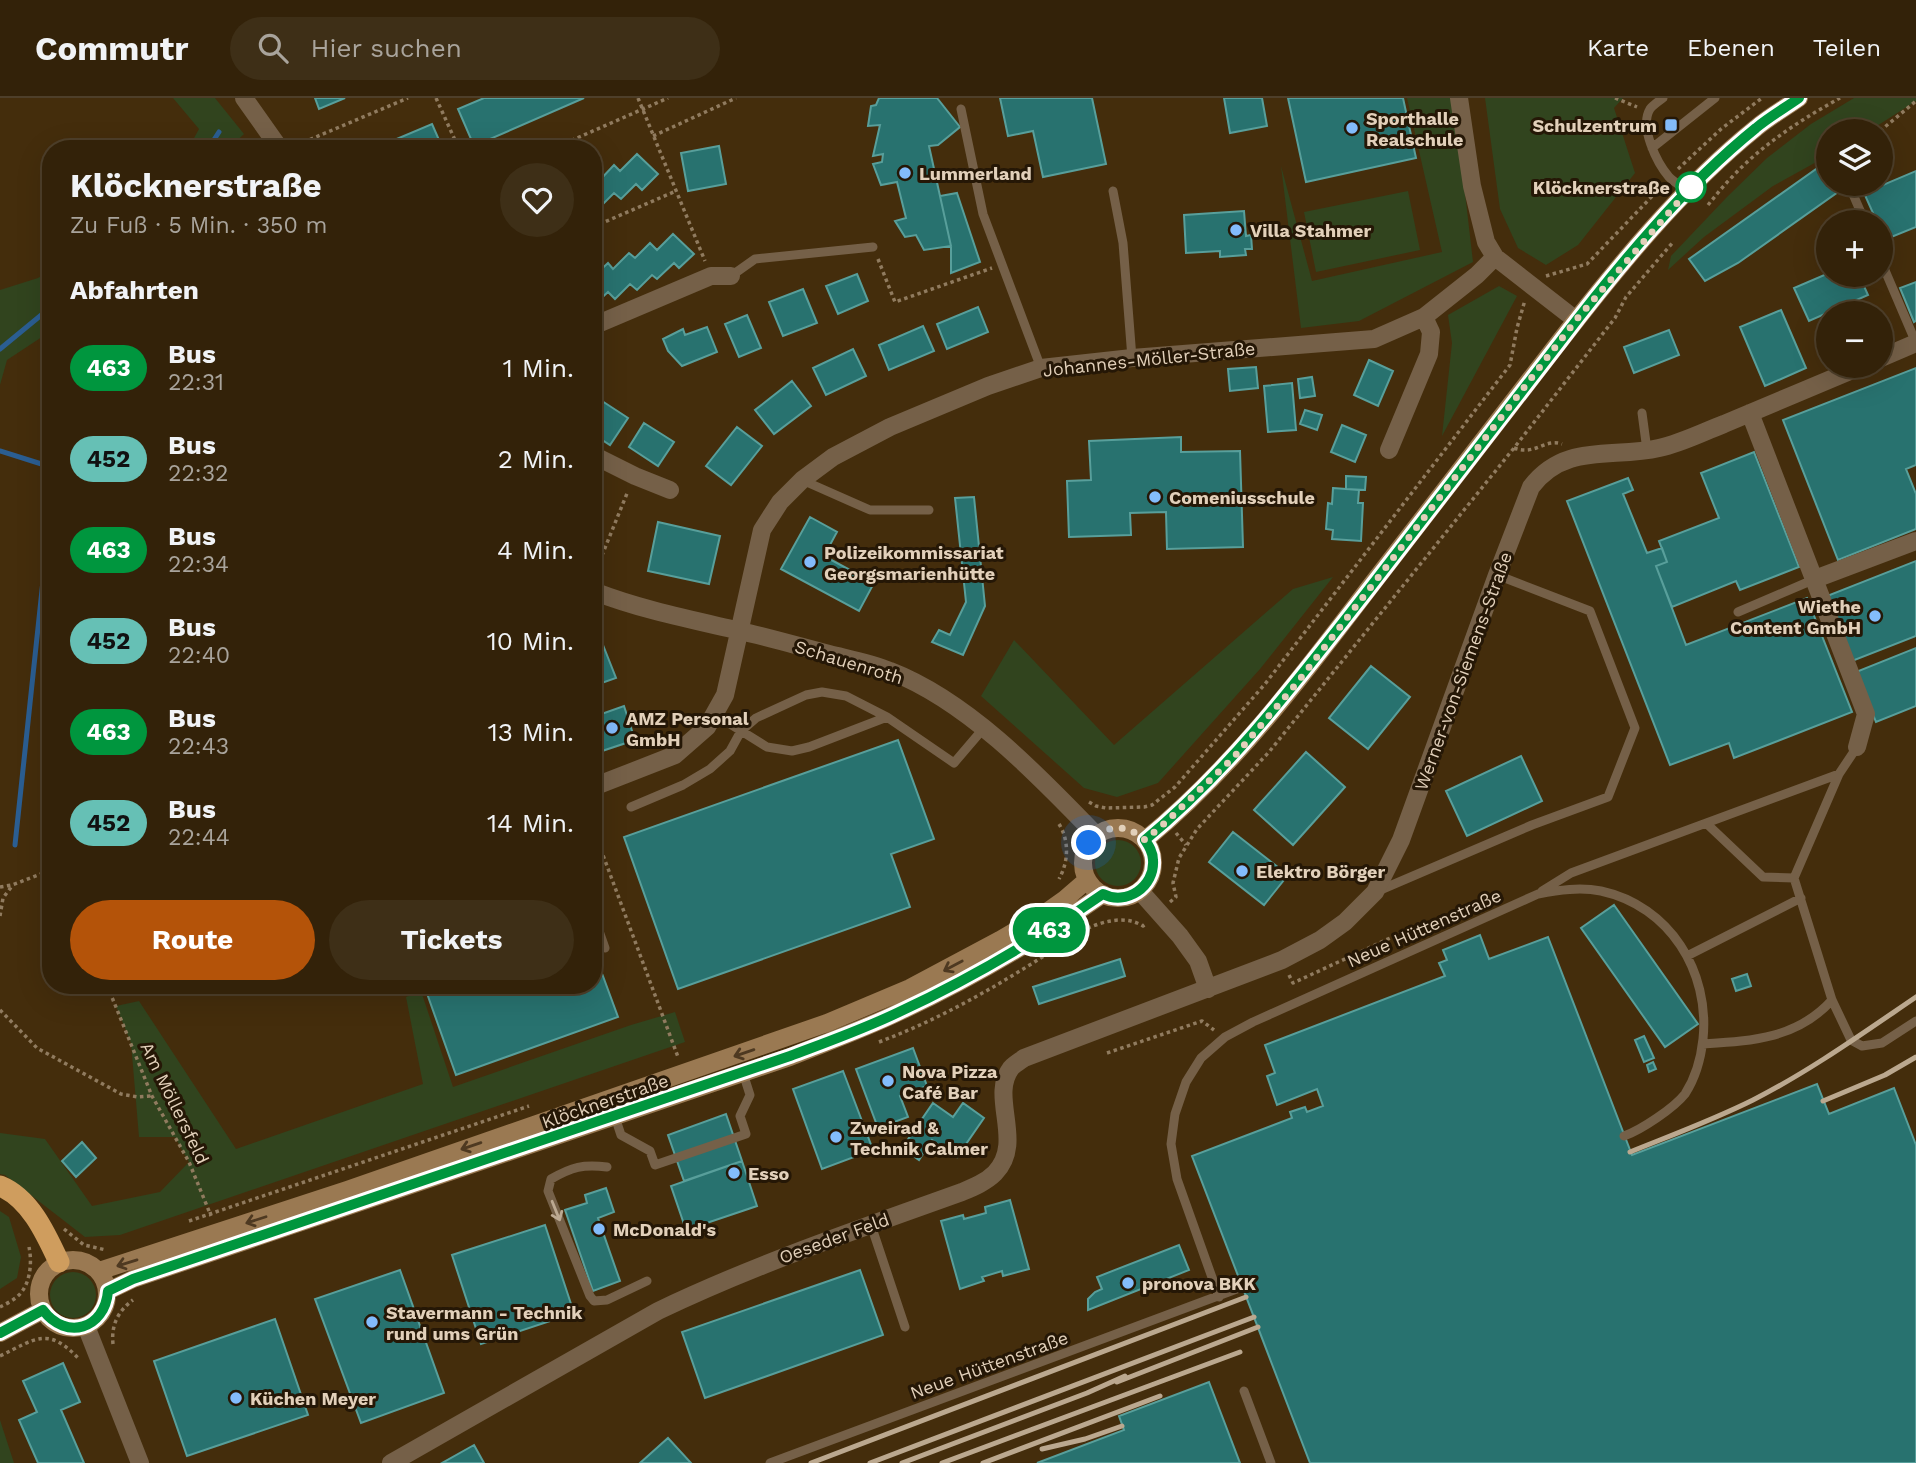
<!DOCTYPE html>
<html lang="de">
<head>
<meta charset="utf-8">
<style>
  :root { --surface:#332209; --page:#3e2f17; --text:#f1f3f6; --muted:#a9a49c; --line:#4e3f2a; --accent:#b45309 }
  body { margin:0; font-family:"Work Sans",sans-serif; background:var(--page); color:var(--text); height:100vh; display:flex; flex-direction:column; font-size:26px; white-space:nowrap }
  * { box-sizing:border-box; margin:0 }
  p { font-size:23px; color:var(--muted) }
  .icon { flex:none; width:38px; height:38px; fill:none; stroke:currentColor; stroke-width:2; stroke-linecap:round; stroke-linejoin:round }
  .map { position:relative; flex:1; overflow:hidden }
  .side { position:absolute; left:42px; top:42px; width:560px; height:854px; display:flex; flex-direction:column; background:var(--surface); border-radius:28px; box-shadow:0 7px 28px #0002,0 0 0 2px var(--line) }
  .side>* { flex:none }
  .badge { padding:0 14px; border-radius:23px; font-size:24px; line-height:46px }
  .tools { position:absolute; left:1816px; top:21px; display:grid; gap:14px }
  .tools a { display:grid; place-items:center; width:77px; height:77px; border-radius:50%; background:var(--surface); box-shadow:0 7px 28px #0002,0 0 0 2px var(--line); font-size:35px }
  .you { position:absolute; width:35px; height:35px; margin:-18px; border:5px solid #fff; border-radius:50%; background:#1a73e8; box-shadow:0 0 0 10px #1a73e833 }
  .map>.badge { position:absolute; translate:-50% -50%; box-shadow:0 0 0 4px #fff }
  h2 { padding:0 28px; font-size:26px; line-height:63px }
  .round { display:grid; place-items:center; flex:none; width:74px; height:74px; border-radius:37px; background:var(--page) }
  .overview { display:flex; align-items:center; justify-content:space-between; height:119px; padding:0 28px }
  h1 { font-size:33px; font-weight:700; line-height:52px }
  .action { display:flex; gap:14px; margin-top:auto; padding:14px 28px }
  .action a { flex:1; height:80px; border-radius:42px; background:var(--accent); color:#fff; font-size:28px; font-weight:700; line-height:80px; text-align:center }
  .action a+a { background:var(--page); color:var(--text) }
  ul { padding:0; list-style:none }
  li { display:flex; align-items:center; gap:21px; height:91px; padding:0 28px }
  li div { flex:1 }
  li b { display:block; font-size:26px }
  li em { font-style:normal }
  li .badge { min-width:77px; font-weight:700; text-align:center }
  header { display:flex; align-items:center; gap:42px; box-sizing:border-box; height:98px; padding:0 35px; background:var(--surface); border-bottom:2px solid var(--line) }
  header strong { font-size:33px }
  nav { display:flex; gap:38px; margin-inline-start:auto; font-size:24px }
  .search { width:490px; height:63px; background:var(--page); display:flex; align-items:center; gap:18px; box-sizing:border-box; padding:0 24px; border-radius:38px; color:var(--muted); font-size:26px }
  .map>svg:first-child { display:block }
  .green { fill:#31441e }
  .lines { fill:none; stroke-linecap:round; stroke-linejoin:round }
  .stream { stroke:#2b5e92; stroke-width:5 }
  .building { fill:#28726f; stroke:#589f9b; stroke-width:2 }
  .path { stroke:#907b5f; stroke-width:3.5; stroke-dasharray:3.5 3.5; stroke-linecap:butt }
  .lane { stroke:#756048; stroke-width:9 }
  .street { stroke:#756048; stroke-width:18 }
  .secondary { stroke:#9a7952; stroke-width:18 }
  .highway { stroke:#cf9d5e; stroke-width:21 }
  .rail { stroke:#bba88f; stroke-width:5 }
  .oneway { stroke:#4e3921 }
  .oneway2 { stroke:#bca992 }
  .line-casing { stroke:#fff; stroke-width:16 }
  .line { stroke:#00963e; stroke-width:10 }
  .walk { stroke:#e2d0ba; stroke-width:7; stroke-dasharray:0 12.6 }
  .poi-dot { fill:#83bcfb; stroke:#251706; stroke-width:2.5 }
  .stop-dot { fill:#fff; stroke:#00963e; stroke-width:3.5 }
  .labels { text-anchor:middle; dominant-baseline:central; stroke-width:6; stroke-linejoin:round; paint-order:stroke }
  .poi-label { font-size:18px; font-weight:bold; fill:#e2d0ba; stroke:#251706; text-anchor:start }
  .stop-label { font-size:18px; font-weight:bold; fill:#e2d0ba; stroke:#251706; text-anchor:end }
  .street-label { font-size:18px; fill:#e2d0ba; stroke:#251706 }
</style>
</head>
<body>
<header>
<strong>Commutr</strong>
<div class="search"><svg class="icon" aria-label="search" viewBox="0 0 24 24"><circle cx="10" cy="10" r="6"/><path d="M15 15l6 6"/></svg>Hier suchen</div>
<nav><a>Karte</a><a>Ebenen</a><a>Teilen</a></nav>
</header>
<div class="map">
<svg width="1916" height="1365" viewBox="0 0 1916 1365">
  <rect width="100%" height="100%" fill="#442d0c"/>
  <path class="green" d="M173,0h42l29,36 -16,15h-40l11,-20z
    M1407,0h47l19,164 -114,59 -58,7 -20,-162 31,115 130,-29z
    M1485,0h138l-9,10 21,65 -57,72 -32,20 -28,-17 -18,-39z
    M1854,0h62v3l-47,30h-40v24l-56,31 -69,51 -36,33 3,-14 56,-59 40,-39 44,-34z
    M1408,93l12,59 -104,22 -12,-60z
    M51,171v62l-44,29 -7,25v-95l38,-12z
    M1499,188l18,10 -75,140 10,-93 -4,-28z
    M1333,479l-73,92 -102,114 -41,14 -33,-9 -103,-92 33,-56 100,105 179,-156z
    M1095 765a23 23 0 1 1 46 0a23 23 0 1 1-46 0Z
    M421,893l32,96 178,-62 44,-13 10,30 -565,193 -35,2 -80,-62 -5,-1v-41l45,6 47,67 68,-14 29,-30 -14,-25h-36l-8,-94 -15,-37 23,-5 97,148 187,-65 -17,-87z
    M0,1113l9,6 12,40 -4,21 -17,11z
    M50 1197a23 23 0 1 1 46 0a23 23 0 1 1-46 0Z
    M0,1322l14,43h-14z"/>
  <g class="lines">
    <path class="stream" d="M208,51l11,-17
      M0,251l51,-42
      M0,353l51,16
      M15,747l36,-340"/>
  </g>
  <path class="building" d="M315,0h30l-26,11z
    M484,0h100l-110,48 -16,-37z
    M879,0h58l23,29 -22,18 -9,1 22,100 -27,4 -8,-15 -11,2 -10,-16 11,-3 -9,-36 -16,3 -8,-21 9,-2 1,-8 -10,2 7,-31 -12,1 3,-20 5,-1z
    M1000,0h92l14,66 -63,13 -10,-46 -25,5z
    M1224,0h38l5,28 -37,7z
    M1288,0h115l13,60 -110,24z
    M432,26l11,25h-70z
    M719,48l7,38 -38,7 -7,-38z
    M637,56l21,20 -16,16 -6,-6 -15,15 -7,-6 -15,15 -6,-4v-29l6,6 15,-16 6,6z
    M1819,69l10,14v3h2l7,8 -100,71 -33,18 -16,-22z
    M1916,73v56l-32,13 -3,-7v-11h-4l-13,-29z
    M957,95l23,69 -29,11v-27l-11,-50z
    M1244,113l2,25 5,-1 1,14h-7l1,6 -26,2v-6l-34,2 -2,-38z
    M673,136l21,20 -15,14 -5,-5 -17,16 -5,-4 -15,15 -7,-6 -15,15 -7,-7 -15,14v-29l15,-14 5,6 16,-16 6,5 15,-15 7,7z
    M1829,175v2h30l9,20 -59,26 -15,-33z
    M857,176l11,27 -30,13 -12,-28z
    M1916,184v39l-2,1 -14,-34z
    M803,191l14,34 -34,13 -14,-34z
    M978,209l10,25 -41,17 -10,-25z
    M1781,212l25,58 -41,18 -25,-59z
    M747,217l14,33 -22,9 -14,-33z
    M923,228l11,25 -45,19 -10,-25z
    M707,229l10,25 -35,14 -14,-15 -5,-12 20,-10 2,6z
    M1669,232l10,25 -45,18 -10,-26z
    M853,251l13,27 -40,19 -13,-27z
    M1369,262l24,11 -15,35 -24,-11z
    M1256,269l2,21 -28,3 -2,-22z
    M1916,270v97l-10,4 10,25v35l-78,31 -55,-140z
    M1312,279l3,19 -15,2 -2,-19z
    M792,283l19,25 -37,28 -19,-24z
    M1292,285l4,47 -28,2 -4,-46z
    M599,301l29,19 -18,27 -17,-11v-27z
    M1305,312l17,5 -5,15 -17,-6z
    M644,325l30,19 -16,24 -29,-19z
    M1342,327l24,10 -11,27 -24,-10z
    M737,329l25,19 -31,39 -25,-19z
    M1181,339v15l59,-1 3,96 -76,2 -1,-37 -36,1 1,22 -62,2 -2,-56 24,-1 -2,-39z
    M1754,354l45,115 -59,23 -4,-9 -64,26 -16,-41 11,-4 -8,-21 60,-23 -18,-45z
    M1346,378l20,1 -1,13 -19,-1z
    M1628,380l5,12 -10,4 24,59 15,-5 5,14 -11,4 30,79 121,-47 45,114 -118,46 -5,-15 -59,22 -103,-264z
    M1333,390l26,2 -1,13h5l-2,38 -29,-2 1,-9 -7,-1 2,-26 4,1z
    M974,399l11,109 -22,49 -31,-13 7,-12 11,5 16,-33 -11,-104z
    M593,412l7,2 -7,15z
    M810,419l27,15 -13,24 50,27 -15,28 -78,-42z
    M658,424l62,14 -11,48 -61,-13z
    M1916,463v75l-64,25 -25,-65z
    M603,547l13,33 -23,8v-38z
    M1916,550v58l-40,16 -20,-50z
    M1371,568l39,31 -42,52 -39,-31z
    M624,608l11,34 -42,14v-37z
    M898,642l36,99 -43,15 19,53 -232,82 -54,-152z
    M1306,654l39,35 -52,58 -39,-35z
    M1521,658l21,45 -75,35 -21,-45z
    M1233,734l55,43 -24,30 -55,-43z
    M1614,807l84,119 -33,23 -84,-119z
    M1480,837l9,24 59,-22 84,218 185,-71 12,30 65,-26 22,57v318h-606l-118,-307 100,-38 -2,-6 15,-5 2,5 16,-6 -6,-17 -40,16 -10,-29 8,-3 -10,-28 180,-69 -6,-13 8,-3 -4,-10z
    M593,851l25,68 -162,58 -32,-90h169z
    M1120,861l5,17 -86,28 -6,-17z
    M1747,876l4,12 -15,5 -4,-12z
    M1644,938l10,22 -10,4 -9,-22z
    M913,950l14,38 -27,10 8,21 -30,11 -22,-59z
    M1653,964l3,7 -7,3 -2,-7z
    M843,973l30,79 -51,19 -29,-80z
    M933,1005l20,14 10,-14 21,15 -27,39 -25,-17 -13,20 -17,-12z
    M726,1016l16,47 -58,20 -16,-46z
    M82,1044l14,16 -20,19 -14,-16z
    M742,1063l15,45 -71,24 -15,-44z
    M606,1090l8,24 -16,6 22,63 -27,10 -28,-81 22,-7 -2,-8z
    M1010,1102l19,69 -26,7 -1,-5 -20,6 2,4 -24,8 -19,-68 22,-6 1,4 22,-6 -1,-6z
    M545,1127l29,88 -93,31 -29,-89z
    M1179,1147l10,25 -101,40v-11l7,-7 7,-3 -5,-12z
    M400,1172l44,123 -83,30 -46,-124z
    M860,1172l23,65 -178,63 -23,-66z
    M275,1221l33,96 -121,41 -33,-95z
    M63,1265l17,39 -19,8 23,53h-46l-19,-43 18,-8 -14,-31z
    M1209,1284l31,81h-203l87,-33 -5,-14z
    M668,1340l23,25h-51z
    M474,1347l10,18h-42z"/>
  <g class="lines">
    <path class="path" d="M436,0l23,51
      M638,0l67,163
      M1615,0l22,9
      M1880,33l36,-30
      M653,38l83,-38
      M297,47l111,-47
      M552,51l116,-51
      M1678,71l43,-40 41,-31
      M1708,107c8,-10 16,-20 25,-29 30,-32 69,-57 107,-78
      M593,129l83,-36
      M878,161l17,43 97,-34
      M1546,178l41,-12 74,-77
      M1514,350c22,8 30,-10 48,-4
      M594,477l34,-84
      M1089,704l7,4 10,2 38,-1 8,-2 23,-18 90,-103 245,-319 7,-37 8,-28
      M593,717l4,24 81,218
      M1059,726c10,16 10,37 0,55
      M1176,735l10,12
      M0,789l12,-2 39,-15
      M1170,804l6,-5 -3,-14 6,-25 18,-29 72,-77 245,-304 101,-130 11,-21 48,-56
      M0,818l3,-18 9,-12
      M1289,877l4,8 108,-50 3,7
      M107,887l45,111 37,66 22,54
      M0,912l37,38 84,46 17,3 14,-1
      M879,944c77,-29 139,-69 207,-113 18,-8 39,-14 57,-3l3,-2
      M1107,955l95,-32 12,9
      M189,1123l340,-115
      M64,1131l20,16 22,5
      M0,1209c6,-3 14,-7 19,-12 12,-12 13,-34 10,-48
      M113,1246c-2,-19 5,-33 20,-44
      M0,1258c37,-18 48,-30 80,4"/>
    <path class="lane" d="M1663,0c-4,3 -10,7 -13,11 -11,18 7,54 19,68 5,5 12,9 18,14
      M961,11l22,105 58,154
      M1652,50l63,-50
      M1849,87l16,37
      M1113,93l10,52 9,115
      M1881,163l35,82
      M731,178l24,-17 118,-12
      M1642,315l5,37
      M802,382l68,30h59
      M1738,514l77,-33
      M714,616l53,33 25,4 17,-4 78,-30 67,46 29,-34
      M1857,649l-18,27 -45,104 38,122 19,40 11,6 20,-3 34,-22
      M631,709l52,-22 27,-16 20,-18 11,-20 15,-13 50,-23 16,-3 24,4 41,21
      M1706,725l57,54 31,1
      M1378,793l154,-66 76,-28 27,-69 -45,-117 -93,-36
      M1542,793l29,-18 268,-99
      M593,816l12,34
      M1687,858l114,-58
      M1703,946c48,-3 94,-5 129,-44
      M615,1019l6,18 29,16 5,14 91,-31 -6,-18 10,-21 -7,-22
      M607,1069c-24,-3 -35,0 -56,12l-3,12 42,105 4,5 13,-1 40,-19
      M871,1127l34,102
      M1219,1199l-42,-118 -6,-35 4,-30 11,-32 15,-24 24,-21 28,-15 285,-128c21,-4 42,-7 63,-3 69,15 109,81 102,148 -2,19 -7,38 -18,55 -11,14 -44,36 -61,42
      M1244,1293l27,72
      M770,1365l472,-176"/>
    <path class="street" d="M244,0l36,51
      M1459,0l13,88 14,56 9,15 81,63
      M593,228l118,-50h20
      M1881,260l35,-15
      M1750,315l116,301 -9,33
      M1389,352l40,-96 2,-22 -7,-15
      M593,357l42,21 35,14
      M1815,481l101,-38
      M593,493c46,18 95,28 143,39 31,7 62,16 93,24 20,5 42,9 61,17 78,30 149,105 206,164
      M593,689l82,-32 32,-28 18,-32 37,-165 18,-28 22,-22 31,-23 57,-30 98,-41 53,-18 91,-10 242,-19 50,-22 53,-42 18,-18
      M1140,793l40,45 18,25 10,28
      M86,1228l54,137
      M391,1365l267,-152c98,-47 201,-82 304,-119 12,-5 24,-10 33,-19 30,-31 -6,-76 16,-105 4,-4 9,-7 13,-10l258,-98 38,-20 25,-18 30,-30 26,-52 96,-265 34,-88c34,-45 82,-28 128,-39 23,-5 44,-16 65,-24 46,-19 92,-39 138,-58"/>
    <path class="secondary" d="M1083 765a35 35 0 1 1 70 0a35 35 0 1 1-70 0Z
      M1145,742c88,-72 156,-162 224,-252 62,-81 125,-161 187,-242 59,-76 125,-158 200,-218 13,-11 29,-20 43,-30
      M39 1196a34 34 0 1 1 68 0a34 34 0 1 1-68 0Z
      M99,1173l248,-81 480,-167 83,-35 90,-48 41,-24 24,-17 22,-19
      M108,1193l25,-12 657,-222c37,-15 74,-28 109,-45 71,-33 139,-73 204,-118
      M0,1235l43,-23"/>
    <path class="highway" d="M0,1088c30,12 46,48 59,76"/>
    <path class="rail" d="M1823,1003l62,-26 31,-18
      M1630,1054c42,-17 83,-32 123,-52 57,-29 110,-67 163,-103
      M1117,1284l141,-55
      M1042,1351l43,-10 37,-13
      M811,1365l435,-166
      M870,1365l384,-146
      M902,1365l185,-70 38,-17
      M942,1365l298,-111
      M983,1365l177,-67"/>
  </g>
  <defs><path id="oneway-shaft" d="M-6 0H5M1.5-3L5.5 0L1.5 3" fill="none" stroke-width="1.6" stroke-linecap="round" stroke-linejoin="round" transform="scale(1.75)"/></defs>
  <g class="oneway">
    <use href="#oneway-shaft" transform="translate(953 868) rotate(152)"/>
    <use href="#oneway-shaft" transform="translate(744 955) rotate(161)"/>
    <use href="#oneway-shaft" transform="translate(471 1048) rotate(161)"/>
    <use href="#oneway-shaft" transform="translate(256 1122) rotate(162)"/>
    <use href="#oneway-shaft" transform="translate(127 1165) rotate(163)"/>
  </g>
  <use class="oneway2" href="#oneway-shaft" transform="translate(556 1113) rotate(68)"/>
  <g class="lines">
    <g class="line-casing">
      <path id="line" d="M0,1235l43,-23c23,31 62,19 65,-19l25,-12 657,-223c37,-14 74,-27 109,-44 71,-33 139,-73 204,-118 23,12 52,-7 50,-34 0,-8 -4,-14 -8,-20 86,-71 153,-160 221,-247 65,-84 129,-168 194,-251 57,-75 123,-155 196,-214 13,-11 29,-20 43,-30"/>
    </g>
    <use href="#line" class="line"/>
    <path class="walk" d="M1089,745c18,-19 36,-20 56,-3l21,-18 67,-64 64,-75 279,-363 115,-133"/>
  </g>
  <g class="poi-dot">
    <rect x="1664" y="20" width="14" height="14" rx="3.5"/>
    <circle cx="1352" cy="30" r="7"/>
    <circle cx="905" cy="75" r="7"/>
    <circle cx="1236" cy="132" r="7"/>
    <circle cx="1155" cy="399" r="7"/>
    <circle cx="810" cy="464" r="7"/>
    <circle cx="1875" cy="518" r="7"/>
    <circle cx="612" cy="630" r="7"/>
    <circle cx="1242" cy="773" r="7"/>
    <circle cx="888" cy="983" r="7"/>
    <circle cx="836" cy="1039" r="7"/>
    <circle cx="734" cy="1075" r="7"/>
    <circle cx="599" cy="1131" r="7"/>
    <circle cx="1128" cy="1185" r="7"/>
    <circle cx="372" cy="1224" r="7"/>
    <circle cx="236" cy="1300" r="7"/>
  </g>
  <circle class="stop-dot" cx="1691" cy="89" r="14"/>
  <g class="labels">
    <g class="poi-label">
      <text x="1366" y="20">Sporthalle<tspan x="1366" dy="21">Realschule</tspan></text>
      <text x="1657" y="27" text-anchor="end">Schulzentrum</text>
      <text x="919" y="75">Lummerland</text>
      <text x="1250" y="132">Villa Stahmer</text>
      <text x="1169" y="399">Comeniusschule</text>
      <text x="824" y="454">Polizeikommissariat<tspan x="824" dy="21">Georgsmarienhütte</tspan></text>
      <text x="1861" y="508" text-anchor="end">Wiethe<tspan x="1861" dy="21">Content GmbH</tspan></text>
      <text x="626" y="620">AMZ Personal<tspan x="626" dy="21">GmbH</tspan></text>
      <text x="1256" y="773">Elektro Börger</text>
      <text x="902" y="973">Nova Pizza<tspan x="902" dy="21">Café Bar</tspan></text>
      <text x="850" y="1029">Zweirad &amp;<tspan x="850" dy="21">Technik Calmer</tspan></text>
      <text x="748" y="1075">Esso</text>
      <text x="613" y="1131">McDonald's</text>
      <text x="1142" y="1185">pronova BKK</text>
      <text x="386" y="1214">Stavermann - Technik<tspan x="386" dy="21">rund ums Grün</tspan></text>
      <text x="250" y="1300">Küchen Meyer</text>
    </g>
    <g class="stop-label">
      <text x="1670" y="89">Klöcknerstraße</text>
    </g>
    <g class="street-label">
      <text transform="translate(1149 261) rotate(-6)">Johannes-Möller-Straße</text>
      <text transform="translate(849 564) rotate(17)">Schauenroth</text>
      <text transform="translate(1463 573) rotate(-70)">Werner-von-Siemens-Straße</text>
      <text transform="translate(1424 830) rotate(-24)">Neue Hüttenstraße</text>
      <text transform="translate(605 1003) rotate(-19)">Klöcknerstraße</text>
      <text transform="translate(175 1005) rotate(64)">Am Möllersfeld</text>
      <text transform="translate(834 1140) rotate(-20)">Oeseder Feld</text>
      <text transform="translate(989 1267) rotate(-20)">Neue Hüttenstraße</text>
    </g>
  </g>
</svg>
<div class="tools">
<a><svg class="icon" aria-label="layers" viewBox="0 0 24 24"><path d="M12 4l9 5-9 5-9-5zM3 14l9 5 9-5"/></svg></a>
<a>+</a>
<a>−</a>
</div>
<div class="you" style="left:1089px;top:745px"></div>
<b class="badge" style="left:1049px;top:832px;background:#00963e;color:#fff">463</b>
<section class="side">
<div class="overview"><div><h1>Klöcknerstraße</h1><p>Zu Fuß · 5 Min. · 350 m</p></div><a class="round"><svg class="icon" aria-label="heart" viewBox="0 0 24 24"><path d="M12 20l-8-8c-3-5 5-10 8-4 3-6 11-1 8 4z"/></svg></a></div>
<h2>Abfahrten</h2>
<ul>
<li><span class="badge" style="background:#00963e;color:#fff">463</span><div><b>Bus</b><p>22:31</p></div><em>1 Min.</em></li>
<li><span class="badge" style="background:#66c0b5;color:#111">452</span><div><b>Bus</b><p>22:32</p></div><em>2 Min.</em></li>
<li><span class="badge" style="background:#00963e;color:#fff">463</span><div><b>Bus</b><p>22:34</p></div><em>4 Min.</em></li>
<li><span class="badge" style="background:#66c0b5;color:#111">452</span><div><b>Bus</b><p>22:40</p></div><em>10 Min.</em></li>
<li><span class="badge" style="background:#00963e;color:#fff">463</span><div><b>Bus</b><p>22:43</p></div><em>13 Min.</em></li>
<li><span class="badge" style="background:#66c0b5;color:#111">452</span><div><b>Bus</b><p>22:44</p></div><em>14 Min.</em></li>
</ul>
<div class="action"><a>Route</a><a>Tickets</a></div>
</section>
</div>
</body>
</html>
